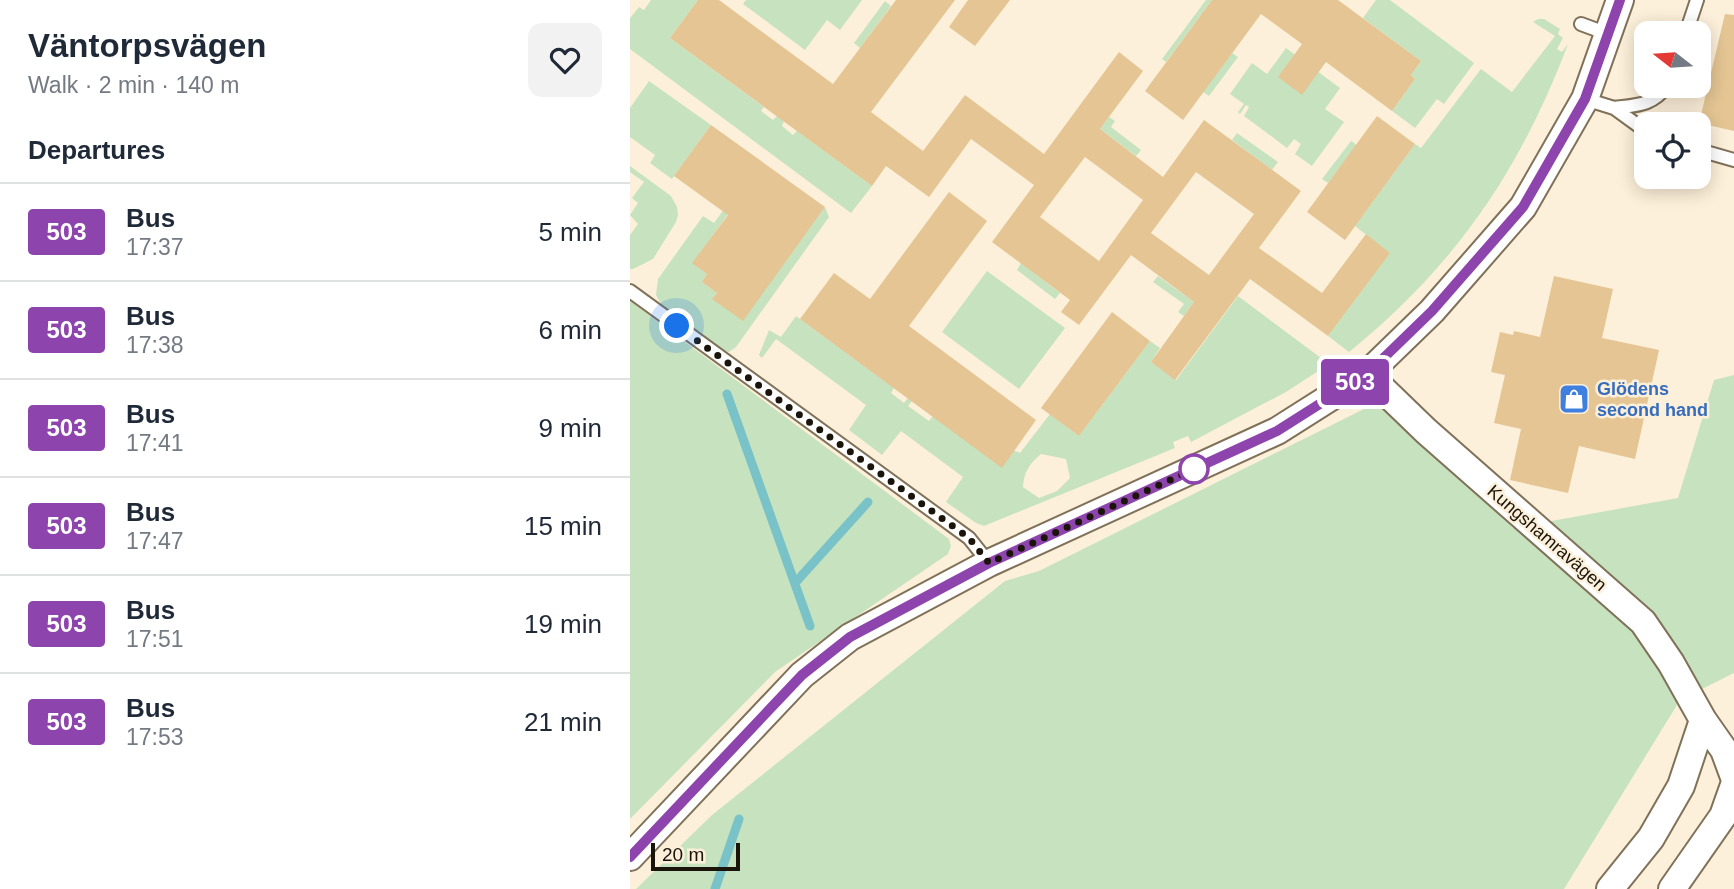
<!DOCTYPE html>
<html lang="en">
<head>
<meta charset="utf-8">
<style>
  :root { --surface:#fff; --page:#f2f2f3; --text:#1f2937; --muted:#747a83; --line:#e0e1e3 }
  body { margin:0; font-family:Helvetica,sans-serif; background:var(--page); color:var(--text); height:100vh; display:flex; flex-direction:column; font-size:26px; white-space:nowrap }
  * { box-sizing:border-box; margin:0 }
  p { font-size:23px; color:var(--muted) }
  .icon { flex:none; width:38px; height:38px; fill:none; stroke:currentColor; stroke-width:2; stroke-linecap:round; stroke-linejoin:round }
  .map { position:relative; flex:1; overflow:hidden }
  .sheet { display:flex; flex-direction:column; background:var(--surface); width:630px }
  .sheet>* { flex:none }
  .badge { padding:0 14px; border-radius:5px; font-size:24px; line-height:46px }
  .needle { width:46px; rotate:287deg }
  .buttons { position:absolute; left:1004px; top:21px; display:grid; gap:14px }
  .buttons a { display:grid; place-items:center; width:77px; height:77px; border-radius:14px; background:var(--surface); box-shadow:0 4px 18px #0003; font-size:35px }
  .scale { position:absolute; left:21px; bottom:18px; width:89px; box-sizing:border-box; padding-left:7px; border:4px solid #1a140b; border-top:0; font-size:19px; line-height:24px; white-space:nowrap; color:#1a140b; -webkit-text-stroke:5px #fdf0da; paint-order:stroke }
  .you { position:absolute; width:35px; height:35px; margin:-18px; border:5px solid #fff; border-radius:50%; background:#1a73e8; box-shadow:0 0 0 10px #1a73e833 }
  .map>.badge { position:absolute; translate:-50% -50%; box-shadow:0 0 0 4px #fff }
  h2 { padding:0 28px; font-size:26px; line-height:63px }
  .round { display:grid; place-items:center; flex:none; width:74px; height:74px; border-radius:14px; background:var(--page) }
  .head { display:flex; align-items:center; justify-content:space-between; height:119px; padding:0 28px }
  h1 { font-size:33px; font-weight:800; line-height:52px }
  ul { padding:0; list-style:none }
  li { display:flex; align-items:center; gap:21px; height:98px; padding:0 28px; border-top:2px solid var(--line) }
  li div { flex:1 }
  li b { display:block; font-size:26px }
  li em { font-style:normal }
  li .badge { min-width:77px; font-weight:700; text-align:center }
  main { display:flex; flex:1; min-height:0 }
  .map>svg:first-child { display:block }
  .green { fill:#c6e2bf; fill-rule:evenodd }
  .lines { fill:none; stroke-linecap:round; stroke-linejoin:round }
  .stream { stroke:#79c2c8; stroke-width:9 }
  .building { fill:#e4c593; fill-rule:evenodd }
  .lane-casing { stroke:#807159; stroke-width:16 }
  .street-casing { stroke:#807159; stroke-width:30 }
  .lane { stroke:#fff; stroke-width:12 }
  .street { stroke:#fff; stroke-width:26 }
  .line-casing { stroke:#fff; stroke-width:16 }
  .line { stroke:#8e44ad; stroke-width:10 }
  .walk { stroke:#1a140b; stroke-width:7; stroke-dasharray:0 12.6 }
  .stop-dot { fill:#fff; stroke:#8e44ad; stroke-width:3.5 }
  .labels { text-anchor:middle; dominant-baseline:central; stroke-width:5; stroke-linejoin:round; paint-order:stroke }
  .shop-label { font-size:18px; font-weight:bold; fill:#366cbe; stroke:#fdf0da; text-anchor:start }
  .street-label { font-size:18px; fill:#1a140b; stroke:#fdf0da }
</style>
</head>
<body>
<main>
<section class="sheet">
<div class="head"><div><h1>Väntorpsvägen</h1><p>Walk · 2 min · 140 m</p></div><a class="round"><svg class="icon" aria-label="heart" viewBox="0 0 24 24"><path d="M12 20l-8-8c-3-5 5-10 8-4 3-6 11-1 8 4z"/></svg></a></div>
<h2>Departures</h2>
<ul>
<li><span class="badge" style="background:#8e44ad;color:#fff">503</span><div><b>Bus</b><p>17:37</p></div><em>5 min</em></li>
<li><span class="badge" style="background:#8e44ad;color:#fff">503</span><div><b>Bus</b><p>17:38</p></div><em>6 min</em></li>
<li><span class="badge" style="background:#8e44ad;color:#fff">503</span><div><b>Bus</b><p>17:41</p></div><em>9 min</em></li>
<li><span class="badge" style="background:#8e44ad;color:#fff">503</span><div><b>Bus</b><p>17:47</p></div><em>15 min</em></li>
<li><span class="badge" style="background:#8e44ad;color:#fff">503</span><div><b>Bus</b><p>17:51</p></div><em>19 min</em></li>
<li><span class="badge" style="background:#8e44ad;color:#fff">503</span><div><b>Bus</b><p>17:53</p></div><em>21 min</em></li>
</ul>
</section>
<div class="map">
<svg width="1104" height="889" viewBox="0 0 1104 889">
  <rect width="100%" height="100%" fill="#fdf0da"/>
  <path class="green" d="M21,0h47l-28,38 94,69 -3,4 12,9 4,-4 7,5 -2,5 11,9 4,-4 75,55 -21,27 -221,-164v-31l9,-11 5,3z
    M116,0h116l-22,30 -13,-10 -22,30 -62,-46z
    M576,0h6l-46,62 -4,-3z
    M746,0h14l84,63 -30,41 -7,-5 -22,29 -23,-17 23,-32 -4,-4 10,-14 -58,-43z
    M255,1l6,5 -31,42 -6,-5z
    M908,19h6l16,10 -2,5 5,4 -6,11 5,3 6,-8c-48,127 -113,222 -219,308l-21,-16 61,-83 -34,-27 60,-82 6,4 60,-79 31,23 43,-56 -22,-14z
    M656,48l54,40 -15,21 19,13 -32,44 -17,-12 6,-10 -7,-5 -7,9 -43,-32 5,-9 -3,-2 -6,9 -2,-2 6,-8 -14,-10 22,-31 15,11z
    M602,53l6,4 -29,39 -6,-4z
    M19,81l62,44 -39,54 -22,-16 5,-8 -25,-18v-29z
    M479,117l6,4 -4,6 30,23 -5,6 -36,-27z
    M607,133l41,29 -6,8 -40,-30z
    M721,141l6,4 -29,38 -6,-4z
    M0,166l41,30 6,11 1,8 -2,7 -23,37 -20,10h-3v-34l8,-11 -8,-9 8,-12 -6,-5 12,-16 -14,-10z
    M98,204l5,3 -40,56 14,11 -5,8 15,11 -4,5 30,22 82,-113 4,10 -93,130 -7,5 -5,-1 -63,-47 -5,-9 2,-16 45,-63 11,7z
    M391,263l39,30 -5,6 -38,-29z
    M357,271l78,57 -46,61 -77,-57z
    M528,276l36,26 -10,14 -6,-4 6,-8 -31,-22z
    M608,296l91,68 -43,28 -95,50 -3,-6 -15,6 2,6 -191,78 -8,-3 -30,-21 17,-25 -62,-46 -19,24 -33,-25 17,-25 -90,-66 -14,19 -3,-3 10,-25 12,7 15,-21 98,72 -3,5 13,10 4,-5 4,3 -4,5 21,15 4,-5 87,37 30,-39 29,22 71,-95 10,7 -9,14 25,18zM411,454l25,5 4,19 -13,13 -18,7 -16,-11c1,-15 6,-23 18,-33z
    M0,301l319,238 2,7 -3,8 -173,118 -145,147z
    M1104,375v298l-54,27 -116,189h-928l76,-74 293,-234 34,-10 339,-169 135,126 165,-30 36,-118z"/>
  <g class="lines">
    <path class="stream" d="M97,394l83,232
      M165,583l73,-81
      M85,889l24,-70"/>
  </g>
  <path class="building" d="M68,0h21l114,84 63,-84h59l-84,112 52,39 42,-56 79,59 75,-102 24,19 -43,58 63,48 41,-57 97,71 -42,57 63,45 44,-59 24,19 -62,83 -78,-57 -75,101 -24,-18 43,-60 -63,-47 -52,70 -18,-13 9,-12 -78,-58 42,-57 -63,-46 -42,58 -43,-31 -14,20 -202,-148zM455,157l58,43 -44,61 -59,-44zM566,172l58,42 -45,61 -58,-42z
    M338,0h42l-35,46 -26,-19z
    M582,0h126l83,61 -10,14 4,4 -23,32 -66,-49 -24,33 -24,-18 24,-33 -41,-30 -78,106 -38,-29z
    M1095,14l9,1v116l-35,-8z
    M747,116l38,28 -70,96 -38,-28z
    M81,125l114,82 -82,114 -31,-22 5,-6 -15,-11 5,-8 -15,-11 36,-48 -54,-39z
    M319,192l38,29 -78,105 127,94 -34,48 -202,-149 34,-46 36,26z
    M924,276l59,13 -11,49 57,12 -24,109 -56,-13 -11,47 -58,-13 11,-51 -27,-6 11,-48 -14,-3 9,-40 13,3 1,-4 26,6z
    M482,312l38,29 -71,95 -38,-28z"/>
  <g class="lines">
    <g class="lane-casing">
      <path id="lane" d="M951,24l27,10
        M1056,33l11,-33
        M955,99l29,9 33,24
        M984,108c23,-3 38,-2 53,-22
        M1069,150l35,10
        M0,291l339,247 20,25"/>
    </g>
    <g class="street-casing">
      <path id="street" d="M737,374l59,57 217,191 28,41 32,57
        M0,857l172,-182 48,-38 139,-74 288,-132 90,-57 65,-63 91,-104 62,-108 35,-99
        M980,889l41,-51 30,-52 22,-66 21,30 10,27
        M1042,889l51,-73 11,-31"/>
    </g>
    <use href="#lane" class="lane"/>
    <use href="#street" class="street"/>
  </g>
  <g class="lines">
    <g class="line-casing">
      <path id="line" d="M0,857l172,-182 48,-38 139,-74 288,-132 90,-57 65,-63 91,-104 62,-108 35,-99"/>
    </g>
    <use href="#line" class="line"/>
    <path class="walk" d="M47,326l292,212 20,25 216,-99 -11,5"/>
  </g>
  <defs>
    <g id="shop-square" transform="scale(1.575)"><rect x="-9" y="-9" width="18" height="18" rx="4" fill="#3f7fe0" stroke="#fdf0da"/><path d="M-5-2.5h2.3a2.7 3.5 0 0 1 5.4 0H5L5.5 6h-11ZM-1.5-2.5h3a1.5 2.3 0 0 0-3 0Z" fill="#fff"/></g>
  </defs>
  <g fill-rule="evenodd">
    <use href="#shop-square" x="944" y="399"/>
  </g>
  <circle class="stop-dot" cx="564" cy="469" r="14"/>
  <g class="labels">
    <g class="shop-label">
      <text x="967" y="389">Glödens<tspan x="967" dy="21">second hand</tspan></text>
    </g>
    <g class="street-label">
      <text transform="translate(917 538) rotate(41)">Kungshamravägen</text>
    </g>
  </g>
</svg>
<div class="buttons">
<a><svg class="needle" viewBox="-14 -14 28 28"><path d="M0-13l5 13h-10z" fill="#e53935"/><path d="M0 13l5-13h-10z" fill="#747a83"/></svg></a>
<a><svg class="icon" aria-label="locate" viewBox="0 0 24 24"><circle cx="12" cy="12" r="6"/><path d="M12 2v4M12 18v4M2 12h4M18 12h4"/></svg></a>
</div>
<div class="scale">20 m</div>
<div class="you" style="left:47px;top:326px"></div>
<b class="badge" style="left:725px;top:382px;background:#8e44ad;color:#fff">503</b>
</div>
</main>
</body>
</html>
